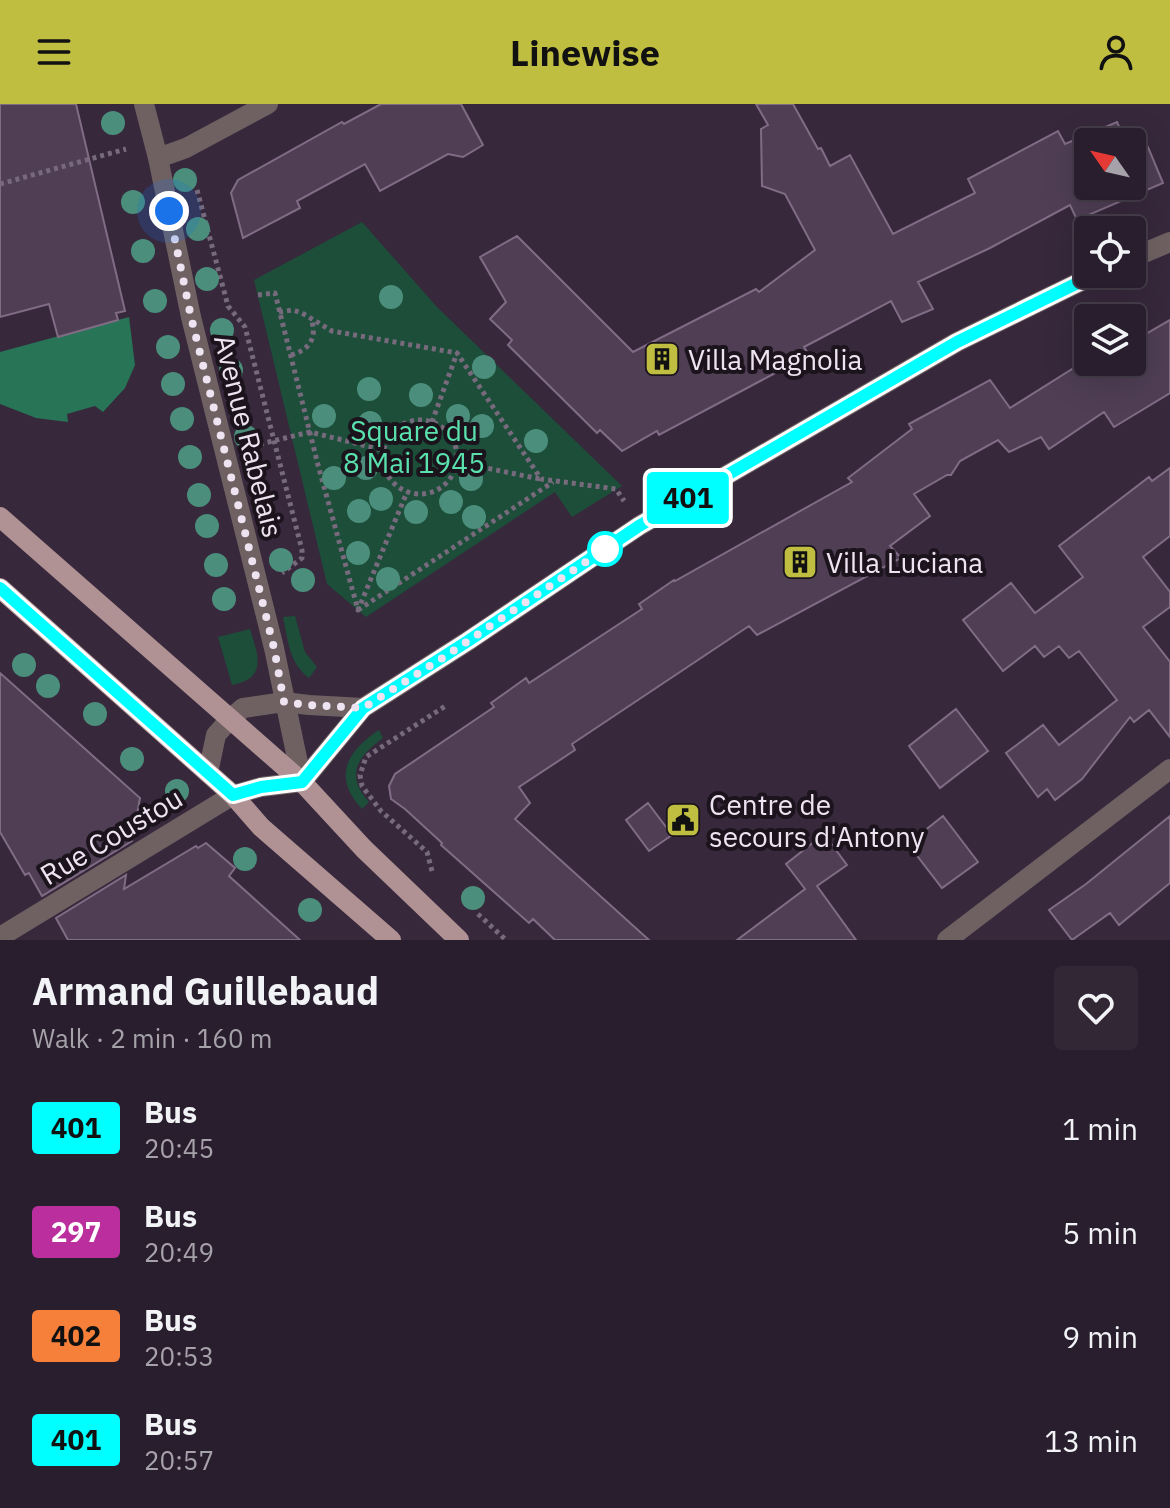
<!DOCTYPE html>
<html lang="en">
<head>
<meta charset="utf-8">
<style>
  :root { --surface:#291e2d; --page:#312735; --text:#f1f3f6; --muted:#a5a2aa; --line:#453c49; --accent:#c0be41 }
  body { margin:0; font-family:"IBM Plex Sans",sans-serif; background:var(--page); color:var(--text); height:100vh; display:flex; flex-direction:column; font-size:30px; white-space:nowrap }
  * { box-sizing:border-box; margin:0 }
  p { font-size:26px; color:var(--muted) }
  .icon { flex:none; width:44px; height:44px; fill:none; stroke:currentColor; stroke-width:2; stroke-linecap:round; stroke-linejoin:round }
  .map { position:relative; height:836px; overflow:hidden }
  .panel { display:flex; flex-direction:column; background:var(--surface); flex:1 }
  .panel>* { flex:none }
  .badge { padding:0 16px; border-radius:6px; font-size:28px; line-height:52px }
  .needle { width:52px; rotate:304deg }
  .fabs { position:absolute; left:1074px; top:24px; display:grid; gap:16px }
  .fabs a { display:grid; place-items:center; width:72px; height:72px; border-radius:8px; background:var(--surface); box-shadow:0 8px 32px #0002,0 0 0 2px var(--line); font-size:40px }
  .you { position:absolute; width:40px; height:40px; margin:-20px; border:6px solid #fff; border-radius:50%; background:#1a73e8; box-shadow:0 0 0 12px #1a73e833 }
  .map>.badge { position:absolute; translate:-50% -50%; box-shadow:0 0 0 4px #fff }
  .round { display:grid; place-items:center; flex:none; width:84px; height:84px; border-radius:8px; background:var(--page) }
  .overview { display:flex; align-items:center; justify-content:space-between; height:136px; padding:0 32px }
  h1 { font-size:38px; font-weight:800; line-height:60px }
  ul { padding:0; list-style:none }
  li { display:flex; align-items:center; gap:24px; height:104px; padding:0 32px }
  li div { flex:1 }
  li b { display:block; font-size:30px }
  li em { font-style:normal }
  li .badge { min-width:88px; font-weight:700; text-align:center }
  header { display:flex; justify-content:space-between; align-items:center; height:104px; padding:0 32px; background:var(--accent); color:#111; font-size:36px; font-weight:800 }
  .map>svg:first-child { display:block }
  .green { fill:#1c4e3a }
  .forest { fill:#277457 }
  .building { fill:#4f3e54; stroke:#806d85; stroke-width:2 }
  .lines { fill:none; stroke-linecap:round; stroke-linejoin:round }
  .path { stroke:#776a7c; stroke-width:5; stroke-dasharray:4 4; stroke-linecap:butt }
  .minor { stroke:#6f6162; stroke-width:20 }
  .tertiary { stroke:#6f6162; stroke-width:20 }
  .primary { stroke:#b09294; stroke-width:20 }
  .tree { fill:#4a8e7b }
  .line-casing { stroke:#fff; stroke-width:18 }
  .line { stroke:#0ff; stroke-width:12 }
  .walk { stroke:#ede3f1; stroke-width:8; stroke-dasharray:0 14.4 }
  .stop-dot { fill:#fff; stroke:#0ff; stroke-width:4 }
  .labels { text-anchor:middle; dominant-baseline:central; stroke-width:8; stroke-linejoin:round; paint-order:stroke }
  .poi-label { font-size:28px; fill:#ede3f1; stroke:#1b141d; text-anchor:start }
  .park-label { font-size:28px; fill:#5ae2ae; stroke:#1b141d }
  .street-label { font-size:28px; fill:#ede3f1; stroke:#1b141d }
</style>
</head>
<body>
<header><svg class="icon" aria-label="menu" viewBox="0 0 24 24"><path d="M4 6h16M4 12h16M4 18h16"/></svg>Linewise<svg class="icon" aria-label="person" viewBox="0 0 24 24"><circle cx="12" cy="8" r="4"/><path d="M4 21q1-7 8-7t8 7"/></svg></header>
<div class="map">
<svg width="1170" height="836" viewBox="0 0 1170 836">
  <rect width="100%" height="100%" fill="#37283c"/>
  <path class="green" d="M362,118l75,85 185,179 -50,31 -17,-25 -189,125 -39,-33 -73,-304z
    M295,512l10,36 12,15 -8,11c-20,-15 -21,-38 -26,-61z
    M250,525c8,26 18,49 -18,56l-14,-48z
    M379,626l4,8c-26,19 -38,37 -14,64l-7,7c-30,-32 -15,-58 17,-79z"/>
  <path class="forest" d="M129,213l6,48 -10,23 -22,24 -8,-6 -28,8 1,8 -32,-4 -36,-14v-52z"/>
  <path class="building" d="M0,0h76l49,207 -9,2 2,7 -60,17 -9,-33 -49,13z
    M381,0h80l22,41 -20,12 -15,-3 -68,37 -15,-27 -68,37 3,7 -57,30 -12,-45 7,-13 104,-58 2,2z
    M756,0h37l25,45 3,-1 9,18 20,-11 43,79 82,-41 -7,-14 90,-48 7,13 52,-22 9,20h-38v44h44v-32l16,-7 15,36 -86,37 -7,-15 -80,43 -72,34 15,27 -31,13 -11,-21 -87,46 5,8 -150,80 -2,-4 -35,20 -22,-21 -3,3 -89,-88 4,-5 -22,-21 16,-17 -26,-45 37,-21 116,116 123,-63 3,3 56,-42 -30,-56 -23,-8 -1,-57 7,-4z
    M1170,216v73l-56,34 -10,-15 -55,37 -8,-12 -32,15 -11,-12 -38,21 -9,14h-4l-33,19 16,22 -40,30 11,12 -144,77 -8,-9 -177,118 3,6 -56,37 11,16 -15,16 134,121h-94l-22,-21 -4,4 -88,-78 1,-2 -37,-34 -14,-10 -2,-13 6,-12 99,-67 -3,-4 35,-25 3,5 113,-74 -3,-5 35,-24 1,1 177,-99 -4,-4 64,-49 -3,-5 81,-44 20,28 78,-49v10l11,-7h33v-20z
    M1170,364v68l-27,21 27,35v15l-27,20 27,35v75l-21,-27 -15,12 -4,-5 -48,62 -27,21 -8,-11 -9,8 -32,-44 37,-28 16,20 58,-45 -38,-49 -10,7 -10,-12 -15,11 -9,-11 -32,25 -40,-51 48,-37 24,30 48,-36 -24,-31 90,-69 3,4z
    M0,569l140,125 -8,43 -90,55 -13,-23 -4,2 -25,-43z
    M956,605l32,42 -48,37 -31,-42z
    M648,699l24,32 -23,16 -23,-31z
    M943,712l35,46 -36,26 -34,-44z
    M1170,712v67l-51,42 -9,-12 -38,27 -23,-30 37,-26z
    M824,730l23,31 -30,21 39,54h-119l68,-51 -19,-25z
    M206,739l29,25 -6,8 71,64h-232l-12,-22 70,-43 -2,14 72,-43 2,2z"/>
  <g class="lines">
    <path class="path" d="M0,80l126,-35
      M197,86l31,116 17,21 57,223v8l-20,15
      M258,191l17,-2 43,172 40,145 49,-118
      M279,208l14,-2 9,3 30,18 125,22 84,126 75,10 8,12
      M291,251c18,-5 27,-17 20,-36
      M383 353a37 37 0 1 1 74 0a37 37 0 1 1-74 0Z
      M432,318l25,-69
      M252,342l58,-14 73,18
      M457,358l83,17
      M358,506l195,-128
      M432,767l-5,-19 -46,-41 -19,-25 -2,-11 6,-18 81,-52
      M478,810l28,26"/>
    <path class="minor" d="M158,54l28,-10 82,-44
      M0,833l233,-142 28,-8 41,-5 -28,-134 -83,-331 -33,-159 -14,-54
      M947,836l223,-171"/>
    <path class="tertiary" d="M1132,154l38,-16
      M208,669l8,-38 14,-16 13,-11 41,-6 25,3 54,3
      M302,678l61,-74 105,-67 171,-115 318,-184 139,-68"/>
    <path class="primary" d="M0,413l302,265 62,67 95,91
      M0,484l233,207 28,32 130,113"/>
  </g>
  <g class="tree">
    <circle cx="113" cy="19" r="12"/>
    <circle cx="185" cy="76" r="12"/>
    <circle cx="133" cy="98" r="12"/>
    <circle cx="198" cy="125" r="12"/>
    <circle cx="143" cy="147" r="12"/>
    <circle cx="207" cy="175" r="12"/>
    <circle cx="391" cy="193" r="12"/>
    <circle cx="155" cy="197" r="12"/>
    <circle cx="222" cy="226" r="12"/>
    <circle cx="168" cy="243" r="12"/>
    <circle cx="484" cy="263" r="12"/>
    <circle cx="231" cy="266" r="12"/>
    <circle cx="173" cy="280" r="12"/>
    <circle cx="369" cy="285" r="12"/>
    <circle cx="421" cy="291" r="12"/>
    <circle cx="324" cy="312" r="12"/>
    <circle cx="458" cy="312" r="12"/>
    <circle cx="182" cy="315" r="12"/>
    <circle cx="370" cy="319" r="12"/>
    <circle cx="482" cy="322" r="12"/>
    <circle cx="246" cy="333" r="12"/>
    <circle cx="536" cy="337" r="12"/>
    <circle cx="190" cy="353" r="12"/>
    <circle cx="366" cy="364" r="12"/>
    <circle cx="334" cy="374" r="12"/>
    <circle cx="471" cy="375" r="12"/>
    <circle cx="199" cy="391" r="12"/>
    <circle cx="381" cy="395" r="12"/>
    <circle cx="451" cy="398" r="12"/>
    <circle cx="359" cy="407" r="12"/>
    <circle cx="416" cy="408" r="12"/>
    <circle cx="474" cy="413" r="12"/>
    <circle cx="207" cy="422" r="12"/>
    <circle cx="358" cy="449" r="12"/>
    <circle cx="281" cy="456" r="12"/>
    <circle cx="216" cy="461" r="12"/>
    <circle cx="388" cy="475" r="12"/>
    <circle cx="303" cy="476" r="12"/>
    <circle cx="224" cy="495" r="12"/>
    <circle cx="24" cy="561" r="12"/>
    <circle cx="48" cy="582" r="12"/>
    <circle cx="95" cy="610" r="12"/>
    <circle cx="132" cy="655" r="12"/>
    <circle cx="177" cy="687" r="12"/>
    <circle cx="245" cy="755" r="12"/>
    <circle cx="473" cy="794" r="12"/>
    <circle cx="310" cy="806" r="12"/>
  </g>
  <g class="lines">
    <g class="line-casing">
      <path id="line" d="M0,484l233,207 28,-8 41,-5 61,-74 105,-67 171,-115 318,-184 139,-68"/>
    </g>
    <use href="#line" class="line"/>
    <path class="walk" d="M169,107l22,106 83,331 10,54 25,3 54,3 81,-51 161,-108"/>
  </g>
  <defs>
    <g id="building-square" transform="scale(1.8)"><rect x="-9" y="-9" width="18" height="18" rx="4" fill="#c0be41" stroke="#1b141d"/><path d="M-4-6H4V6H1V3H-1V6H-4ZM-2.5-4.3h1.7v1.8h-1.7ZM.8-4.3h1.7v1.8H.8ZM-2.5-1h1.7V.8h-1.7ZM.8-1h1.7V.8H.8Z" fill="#111"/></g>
    <g id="civic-square" transform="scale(1.8)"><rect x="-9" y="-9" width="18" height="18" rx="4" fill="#c0be41" stroke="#1b141d"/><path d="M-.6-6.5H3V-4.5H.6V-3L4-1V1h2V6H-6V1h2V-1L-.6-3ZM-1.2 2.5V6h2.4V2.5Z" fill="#111"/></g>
  </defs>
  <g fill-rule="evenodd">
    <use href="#building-square" x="662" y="255"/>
    <use href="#building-square" x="800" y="458"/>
    <use href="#civic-square" x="683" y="716"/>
  </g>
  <circle class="stop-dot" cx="605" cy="445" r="16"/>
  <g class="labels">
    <g class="poi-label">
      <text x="688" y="255">Villa Magnolia</text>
      <text x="826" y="458">Villa Luciana</text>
      <text x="709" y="700">Centre de<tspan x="709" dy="32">secours d'Antony</tspan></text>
    </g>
    <g class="park-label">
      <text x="414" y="326">Square du<tspan x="414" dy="32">8 Mai 1945</tspan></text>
    </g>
    <g class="street-label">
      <text transform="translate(249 332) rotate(76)">Avenue Rabelais</text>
      <text transform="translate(111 732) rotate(-31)">Rue Coustou</text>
    </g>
  </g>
</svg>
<div class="fabs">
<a><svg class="needle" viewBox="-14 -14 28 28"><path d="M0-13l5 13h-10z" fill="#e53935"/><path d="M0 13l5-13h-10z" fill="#a5a2aa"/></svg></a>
<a><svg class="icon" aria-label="locate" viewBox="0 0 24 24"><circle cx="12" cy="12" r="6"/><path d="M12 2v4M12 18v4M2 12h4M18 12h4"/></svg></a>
<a><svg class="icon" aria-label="layers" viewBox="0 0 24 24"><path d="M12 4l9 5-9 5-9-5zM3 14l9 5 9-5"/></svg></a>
</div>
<div class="you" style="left:169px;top:107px"></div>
<b class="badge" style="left:688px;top:394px;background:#0ff;color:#111">401</b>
</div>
<section class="panel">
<div class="overview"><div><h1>Armand Guillebaud</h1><p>Walk · 2 min · 160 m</p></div><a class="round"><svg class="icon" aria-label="heart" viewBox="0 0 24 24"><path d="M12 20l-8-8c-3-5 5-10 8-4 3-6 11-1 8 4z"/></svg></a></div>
<ul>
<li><span class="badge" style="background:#0ff;color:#111">401</span><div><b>Bus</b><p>20:45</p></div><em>1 min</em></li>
<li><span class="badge" style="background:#bb2e9e;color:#fff">297</span><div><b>Bus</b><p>20:49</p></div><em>5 min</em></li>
<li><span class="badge" style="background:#f67f39;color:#111">402</span><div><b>Bus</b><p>20:53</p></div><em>9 min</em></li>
<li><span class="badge" style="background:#0ff;color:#111">401</span><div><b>Bus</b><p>20:57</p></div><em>13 min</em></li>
</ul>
</section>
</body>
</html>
